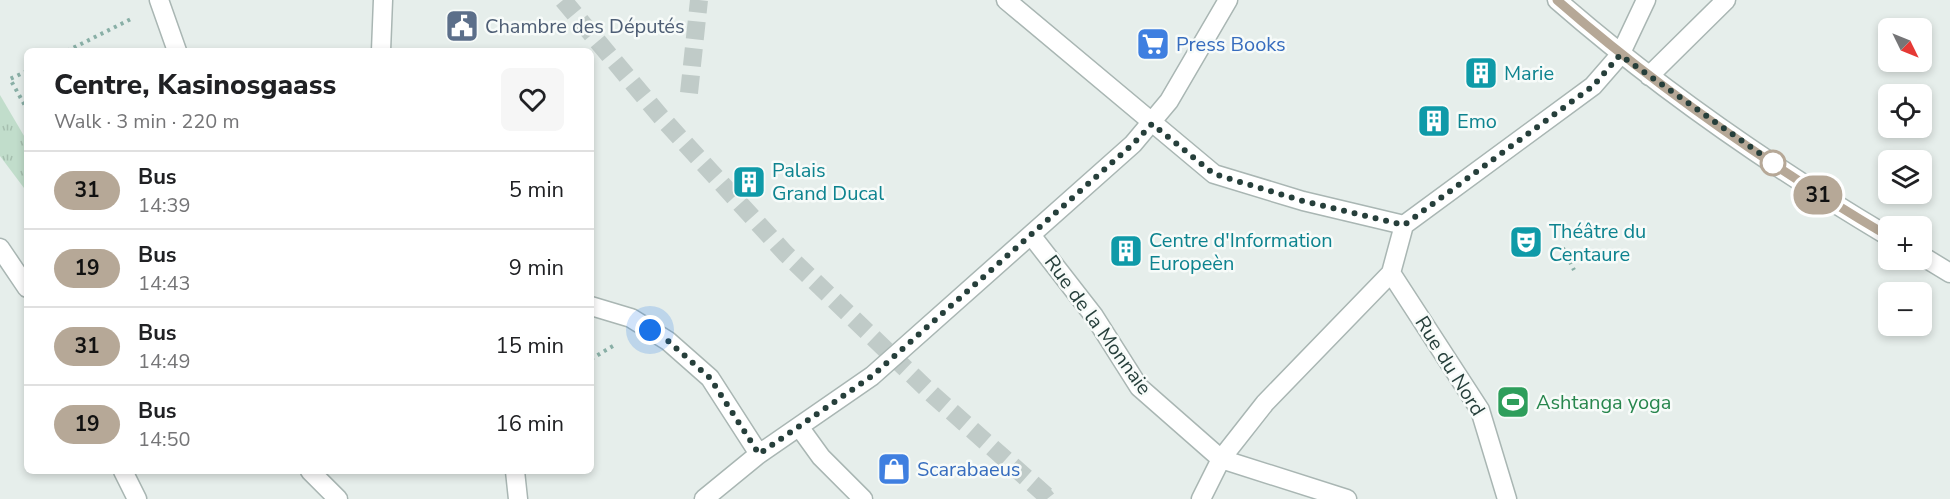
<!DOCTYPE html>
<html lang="en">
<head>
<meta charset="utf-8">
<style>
  :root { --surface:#fff; --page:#f6f6f6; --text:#202124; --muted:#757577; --line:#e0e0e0 }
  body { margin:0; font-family:"Nunito Sans",sans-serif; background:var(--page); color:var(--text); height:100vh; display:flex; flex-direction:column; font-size:22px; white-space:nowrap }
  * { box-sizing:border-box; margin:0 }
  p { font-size:20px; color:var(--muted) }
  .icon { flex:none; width:33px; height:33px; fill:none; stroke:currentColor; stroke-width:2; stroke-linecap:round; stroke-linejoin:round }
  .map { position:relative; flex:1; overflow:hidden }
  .sheet { position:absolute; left:24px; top:48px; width:570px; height:426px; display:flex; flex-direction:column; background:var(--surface); border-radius:9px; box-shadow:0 3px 9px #0003 }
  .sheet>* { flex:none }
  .badge { padding:0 12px; border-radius:20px; font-size:21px; line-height:39px }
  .needle { width:39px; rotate:133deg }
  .fabs { position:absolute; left:1878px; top:18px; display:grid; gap:12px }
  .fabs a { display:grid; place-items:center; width:54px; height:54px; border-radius:9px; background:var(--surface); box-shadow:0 3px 9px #0003; font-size:30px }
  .you { position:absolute; width:30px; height:30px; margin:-15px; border:4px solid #fff; border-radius:50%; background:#1a73e8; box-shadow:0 0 0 9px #1a73e833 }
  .map>.badge { position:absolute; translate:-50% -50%; box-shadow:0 0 0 3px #fff }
  .round { display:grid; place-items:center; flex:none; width:63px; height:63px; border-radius:9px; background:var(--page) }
  .overview { display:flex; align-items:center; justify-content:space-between; height:102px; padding:0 30px }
  h1 { font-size:28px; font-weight:800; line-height:45px }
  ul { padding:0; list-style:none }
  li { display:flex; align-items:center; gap:18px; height:78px; padding:0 30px; border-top:2px solid var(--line) }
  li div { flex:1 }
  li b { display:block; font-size:22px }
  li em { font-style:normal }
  li .badge { min-width:66px; font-weight:700; text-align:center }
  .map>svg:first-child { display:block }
  .grass { fill:url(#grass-tufts) }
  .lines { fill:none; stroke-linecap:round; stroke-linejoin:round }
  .minor-tunnel { stroke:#c0cbc8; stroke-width:18; stroke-dasharray:18 9; stroke-linecap:butt }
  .major-tunnel { stroke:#c0cbc8; stroke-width:18; stroke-dasharray:18 9; stroke-linecap:butt }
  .minor-casing { stroke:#a9b6b3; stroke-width:21 }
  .path { stroke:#89afa6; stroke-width:4; stroke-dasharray:3 4.5; stroke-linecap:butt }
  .minor { stroke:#fff; stroke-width:18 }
  .line-casing { stroke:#fff; stroke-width:14 }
  .line { stroke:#b6a897; stroke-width:9 }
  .walk { stroke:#263f3b; stroke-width:6; stroke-dasharray:0 10.8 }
  .stop-dot { fill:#fff; stroke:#b6a897; stroke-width:3 }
  .labels { text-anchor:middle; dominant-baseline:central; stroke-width:5; stroke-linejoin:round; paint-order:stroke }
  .service-label { font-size:20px; fill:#4e5e75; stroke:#f7fbf9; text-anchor:start }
  .shop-label { font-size:20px; fill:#366cbe; stroke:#f7fbf9; text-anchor:start }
  .culture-label { font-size:20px; fill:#0d838f; stroke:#f7fbf9; text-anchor:start }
  .street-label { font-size:20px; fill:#263f3b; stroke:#f7fbf9 }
  .leisure-label { font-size:20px; fill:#27864d; stroke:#f7fbf9; text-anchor:start }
</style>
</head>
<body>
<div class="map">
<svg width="1950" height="499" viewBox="0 0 1950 499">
  <defs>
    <pattern id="grass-tufts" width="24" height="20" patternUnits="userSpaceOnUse" patternTransform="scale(1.5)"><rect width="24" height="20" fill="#c1ddcb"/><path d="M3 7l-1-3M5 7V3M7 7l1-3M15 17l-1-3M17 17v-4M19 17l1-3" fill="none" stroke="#a6bfaf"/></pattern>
  </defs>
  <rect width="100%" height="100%" fill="#e6eeeb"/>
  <path class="grass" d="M0,95l27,46v51l-27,-36z"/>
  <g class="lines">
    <path class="minor-tunnel" d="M689,93l10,-93
      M1043,494l4,5"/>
    <path class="major-tunnel" d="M563,0l98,117 124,136 148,142 117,104"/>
    <g class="minor-casing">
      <path id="minor" d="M159,0l18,51
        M1006,0l208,174 89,27 101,24
        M1557,0c102,89 215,167 331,236
        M381,51l2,-51
        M1649,76l77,-76
        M1404,225l189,-139 27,-31 26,-55
        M1031,235l63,81 45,71 82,72 126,40
        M0,248l27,40
        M1922,256l28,17
        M1391,273l89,137 27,89
        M591,306l40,12 37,23 42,37 49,76
        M800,428l21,29 42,42
        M123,471l14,28
        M310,471l28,28
        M515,471l3,28
        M704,499l55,-45 113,-78 261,-232 36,-43 59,-101
        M1201,499l20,-40 44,-56 126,-130 13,-48"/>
    </g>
    <path class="path" d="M67,51l66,-33
      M27,71l-17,8 17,30
      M1563,248l11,22
      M591,359l22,-13"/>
    <use href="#minor" class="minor"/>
  </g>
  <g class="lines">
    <g class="line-casing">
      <path id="line" d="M1557,0c102,89 215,167 331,236"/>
    </g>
    <use href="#line" class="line"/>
    <path class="walk" d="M650,330l18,11 42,37 49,76 113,-78 261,-232 19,-20 62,50 89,27 101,24 189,-139 27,-31 159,112 -6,-4"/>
  </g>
  <defs>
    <g id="civic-square" transform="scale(1.725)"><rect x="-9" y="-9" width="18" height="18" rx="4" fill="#5c6f8a" stroke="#f7fbf9"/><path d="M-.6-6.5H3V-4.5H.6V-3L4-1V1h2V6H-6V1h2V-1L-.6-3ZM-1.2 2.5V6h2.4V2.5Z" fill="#fff"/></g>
    <g id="supermarket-square" transform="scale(1.725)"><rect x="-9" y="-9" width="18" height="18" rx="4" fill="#3f7fe0" stroke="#f7fbf9"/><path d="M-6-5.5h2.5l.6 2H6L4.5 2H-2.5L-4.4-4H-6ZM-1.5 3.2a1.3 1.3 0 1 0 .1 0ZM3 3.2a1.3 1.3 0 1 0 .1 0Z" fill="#fff"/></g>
    <g id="building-square" transform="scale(1.725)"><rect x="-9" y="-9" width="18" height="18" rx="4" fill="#0f9aa8" stroke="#f7fbf9"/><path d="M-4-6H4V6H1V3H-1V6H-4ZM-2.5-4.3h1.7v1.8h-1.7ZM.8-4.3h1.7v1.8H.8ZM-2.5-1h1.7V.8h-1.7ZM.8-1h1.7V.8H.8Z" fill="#fff"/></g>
    <g id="theatre-square" transform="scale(1.725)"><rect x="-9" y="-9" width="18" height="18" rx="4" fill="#0f9aa8" stroke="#f7fbf9"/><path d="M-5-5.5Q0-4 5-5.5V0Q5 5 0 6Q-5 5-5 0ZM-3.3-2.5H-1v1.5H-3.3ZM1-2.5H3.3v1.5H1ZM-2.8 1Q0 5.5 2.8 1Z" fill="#fff"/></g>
    <g id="stadium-square" transform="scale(1.725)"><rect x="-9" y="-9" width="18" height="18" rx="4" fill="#2e9e5b" stroke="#f7fbf9"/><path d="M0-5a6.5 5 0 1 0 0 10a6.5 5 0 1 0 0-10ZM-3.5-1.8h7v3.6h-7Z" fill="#fff"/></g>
    <g id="shop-square" transform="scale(1.725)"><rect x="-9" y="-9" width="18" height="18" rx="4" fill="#3f7fe0" stroke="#f7fbf9"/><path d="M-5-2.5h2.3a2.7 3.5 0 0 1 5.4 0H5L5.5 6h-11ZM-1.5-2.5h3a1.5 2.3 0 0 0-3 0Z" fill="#fff"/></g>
  </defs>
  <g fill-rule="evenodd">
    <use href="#civic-square" x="462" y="26"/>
    <use href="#supermarket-square" x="1153" y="44"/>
    <use href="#building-square" x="1481" y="73"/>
    <use href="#building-square" x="1434" y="121"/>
    <use href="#building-square" x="749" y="182"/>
    <use href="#theatre-square" x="1526" y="242"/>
    <use href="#building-square" x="1126" y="251"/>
    <use href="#stadium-square" x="1513" y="402"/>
    <use href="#shop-square" x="894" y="469"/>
  </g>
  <circle class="stop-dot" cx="1773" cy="163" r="12"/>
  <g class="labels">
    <g class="service-label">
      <text x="485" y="26">Chambre des Députés</text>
    </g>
    <g class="shop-label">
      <text x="1176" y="44">Press Books</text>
      <text x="917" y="469">Scarabaeus</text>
    </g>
    <g class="culture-label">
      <text x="1504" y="73">Marie</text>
      <text x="1457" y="121">Emo</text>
      <text x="772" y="170">Palais<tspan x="772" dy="23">Grand Ducal</tspan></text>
      <text x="1549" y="231">Théâtre du<tspan x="1549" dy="23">Centaure</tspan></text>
      <text x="1149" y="240">Centre d'Information<tspan x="1149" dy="23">Europeèn</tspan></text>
    </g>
    <g class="street-label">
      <text transform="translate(1098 325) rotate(54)">Rue de la Monnaie</text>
      <text transform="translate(1450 366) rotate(58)">Rue du Nord</text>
    </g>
    <g class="leisure-label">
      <text x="1536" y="402">Ashtanga yoga</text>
    </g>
  </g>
</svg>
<div class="fabs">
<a><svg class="needle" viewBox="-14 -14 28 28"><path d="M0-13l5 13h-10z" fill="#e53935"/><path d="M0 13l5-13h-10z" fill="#757577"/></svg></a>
<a><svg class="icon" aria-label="locate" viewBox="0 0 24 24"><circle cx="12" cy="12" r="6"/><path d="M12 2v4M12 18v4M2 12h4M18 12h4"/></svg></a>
<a><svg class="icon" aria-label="layers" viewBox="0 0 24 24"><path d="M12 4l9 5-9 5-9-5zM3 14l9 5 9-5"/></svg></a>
<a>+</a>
<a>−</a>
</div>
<div class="you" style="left:650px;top:330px"></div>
<b class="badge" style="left:1818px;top:195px;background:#b6a897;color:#111">31</b>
<section class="sheet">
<div class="overview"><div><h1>Centre, Kasinosgaass</h1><p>Walk · 3 min · 220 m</p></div><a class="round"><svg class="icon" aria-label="heart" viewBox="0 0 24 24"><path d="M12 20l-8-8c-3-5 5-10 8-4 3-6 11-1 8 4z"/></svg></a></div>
<ul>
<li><span class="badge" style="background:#b6a897;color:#111">31</span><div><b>Bus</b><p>14:39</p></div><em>5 min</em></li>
<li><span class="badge" style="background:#b6a897;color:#111">19</span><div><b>Bus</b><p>14:43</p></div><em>9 min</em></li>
<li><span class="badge" style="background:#b6a897;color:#111">31</span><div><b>Bus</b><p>14:49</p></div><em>15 min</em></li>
<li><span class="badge" style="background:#b6a897;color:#111">19</span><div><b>Bus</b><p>14:50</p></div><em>16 min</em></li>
</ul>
</section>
</div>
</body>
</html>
